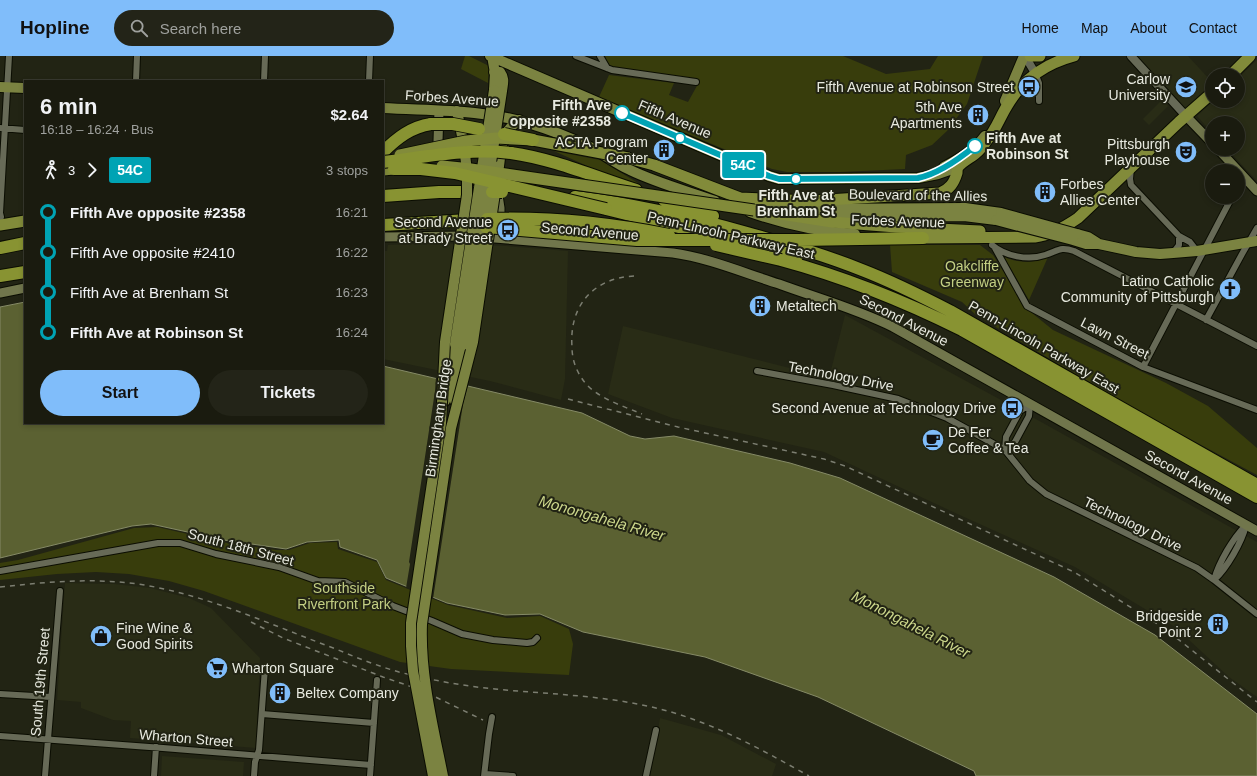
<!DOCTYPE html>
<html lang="en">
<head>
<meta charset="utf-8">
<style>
  :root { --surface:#1a1b0f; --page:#232418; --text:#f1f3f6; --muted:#9fa19e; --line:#38392f; --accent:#80bdfa }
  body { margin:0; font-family:Helvetica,sans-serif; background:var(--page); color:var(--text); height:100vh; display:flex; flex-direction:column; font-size:15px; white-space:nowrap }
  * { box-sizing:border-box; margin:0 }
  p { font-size:13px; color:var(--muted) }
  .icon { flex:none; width:22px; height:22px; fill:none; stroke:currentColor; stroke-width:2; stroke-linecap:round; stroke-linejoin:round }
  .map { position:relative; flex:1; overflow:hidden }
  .details { position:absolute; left:24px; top:24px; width:360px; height:344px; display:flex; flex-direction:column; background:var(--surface); border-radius:0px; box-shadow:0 2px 6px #0003,0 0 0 1px var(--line) }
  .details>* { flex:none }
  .badge { padding:0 8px; border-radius:3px; font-size:14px; line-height:26px }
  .buttons { position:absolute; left:1205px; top:12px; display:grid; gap:8px }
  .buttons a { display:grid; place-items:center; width:40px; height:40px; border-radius:50%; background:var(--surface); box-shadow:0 2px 6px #0003,0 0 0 1px var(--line); font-size:20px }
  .map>.badge { position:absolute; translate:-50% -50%; box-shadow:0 0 0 2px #fff }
  .legs { display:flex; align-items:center; gap:6px; height:44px; padding:0 16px; font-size:13px }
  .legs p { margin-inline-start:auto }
  .overview { display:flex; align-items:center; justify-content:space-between; height:68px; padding:0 16px }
  h1 { font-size:22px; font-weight:600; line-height:30px }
  .button { display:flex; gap:8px; margin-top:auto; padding:8px 16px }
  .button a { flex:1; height:46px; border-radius:24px; background:var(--accent); color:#111; font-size:16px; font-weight:600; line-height:46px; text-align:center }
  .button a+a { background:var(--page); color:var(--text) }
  ul { padding:0 16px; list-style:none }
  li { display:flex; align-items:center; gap:14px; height:40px; font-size:15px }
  li i { display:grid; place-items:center; width:6px; height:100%; margin:0 5px; background:currentColor }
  li i::after { content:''; width:10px; height:10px; margin:-5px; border:3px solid; border-radius:50%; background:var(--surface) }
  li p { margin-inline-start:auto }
  li:first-child i { background:linear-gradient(#0000 50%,currentColor 0) }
  li:last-child i { background:linear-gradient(currentColor 50%,#0000 0) }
  header { display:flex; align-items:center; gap:24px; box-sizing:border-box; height:56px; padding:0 20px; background:var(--accent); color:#111 }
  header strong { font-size:19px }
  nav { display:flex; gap:22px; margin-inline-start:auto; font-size:14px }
  .search { width:280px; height:36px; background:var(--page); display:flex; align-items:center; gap:10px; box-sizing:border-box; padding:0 14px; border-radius:22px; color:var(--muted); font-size:15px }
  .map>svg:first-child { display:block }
  .built { fill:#292c16 }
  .green { fill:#383d0c }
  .water { fill:#5b6132; stroke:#858a66 }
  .pier { fill:#222414 }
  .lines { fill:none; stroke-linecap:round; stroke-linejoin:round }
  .minor-casing { stroke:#0b0d02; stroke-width:8 }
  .tertiary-casing { stroke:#0b0d02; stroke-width:10 }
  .secondary-casing { stroke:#0b0d02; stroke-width:11 }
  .primary-casing { stroke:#0b0d02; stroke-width:12 }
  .trunk-casing { stroke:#0b0d02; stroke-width:13 }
  .motorway-casing { stroke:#0b0d02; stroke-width:14 }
  .minor { stroke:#676a57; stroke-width:6 }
  .tertiary { stroke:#676a57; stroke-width:8 }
  .secondary { stroke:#71764c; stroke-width:9 }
  .primary { stroke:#7b8341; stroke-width:10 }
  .trunk { stroke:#828b3a; stroke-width:11 }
  .motorway { stroke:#889332; stroke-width:12 }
  .rail { stroke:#7c7e71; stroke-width:1.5; stroke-dasharray:5 5; stroke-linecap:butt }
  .primary-bridge-casing { stroke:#0b0d02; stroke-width:12; stroke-linecap:butt }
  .trunk-bridge-casing { stroke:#0b0d02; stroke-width:13; stroke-linecap:butt }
  .motorway-bridge-casing { stroke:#0b0d02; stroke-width:14; stroke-linecap:butt }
  .primary-bridge { stroke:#7b8341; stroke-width:10 }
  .trunk-bridge { stroke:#828b3a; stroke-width:11 }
  .motorway-bridge { stroke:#889332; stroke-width:12 }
  .line-1-casing { stroke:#fff; stroke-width:9 }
  .line-1 { stroke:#00a3b4; stroke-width:6 }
  .stop-1-dot { fill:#fff; stroke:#00a3b4; stroke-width:2 }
  .labels { text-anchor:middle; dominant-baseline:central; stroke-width:4; stroke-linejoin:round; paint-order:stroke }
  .poi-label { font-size:14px; fill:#e8eae0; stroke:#222414; text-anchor:end }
  .street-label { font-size:14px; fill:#e8eae0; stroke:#222414 }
  .stop-label { font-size:14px; font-weight:bold; fill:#e8eae0; stroke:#222414; text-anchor:end }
  .park-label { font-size:14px; fill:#c3cf83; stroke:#222414 }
  .water-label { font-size:15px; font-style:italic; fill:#ccd78b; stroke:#222414 }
</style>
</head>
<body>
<header>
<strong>Hopline</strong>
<div class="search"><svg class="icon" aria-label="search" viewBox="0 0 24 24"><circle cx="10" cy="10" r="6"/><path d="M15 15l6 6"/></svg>Search here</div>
<nav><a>Home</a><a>Map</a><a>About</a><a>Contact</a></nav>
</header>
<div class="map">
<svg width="1257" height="720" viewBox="0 0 1257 720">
  <rect width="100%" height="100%" fill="#222414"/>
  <path class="built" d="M1131,0h57l24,26v11l-26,23z
    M1257,4v121l-30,-32h11v-26h-26v10l-15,-17 16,-15h25v-23z
    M1162,44l6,6 -19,19 -6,-6z
    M440,187l66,3 62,5 -3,128 -4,21 -71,-19 -107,-22v-108h4l1,-6z
    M845,259l198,108 214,119v155l-28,-20 -54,-50 -100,-60 -111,-50 -140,-65 -152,-34 -64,-24 15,-68 206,52z
    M65,527l49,1 36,4 39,10 22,10 49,50 -4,90 -126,-10 1,-17 -18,-1 -32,-12v-6l-24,-2z
    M660,662l61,17 55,29 -4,12h-122z
    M162,700l82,6 -1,14h-82z"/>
  <path class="green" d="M465,0h4l20,10 -1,17 -27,-14z
    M605,0h238l43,18 44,-5 8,-13h45l-16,48 -20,27 -15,14 -26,10 -1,14 -64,3h-54l-15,-3 -173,-72 10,-22 65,8 -5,12 19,7 10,-18 -2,-4 -25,-5 -62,-8z
    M554,95l46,9 38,23 -3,1 -28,-9z
    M890,189h90l13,10 34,54 26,21 113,53 42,23 49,42v27l-108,-58 -172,-101 -15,-14 -70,-30z
    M1004,201c15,6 29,7 44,0l-19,43z
    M157,471l70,16 49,7h13l21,-7 27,-1 1,7 39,13 9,18 62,25 59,13 33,-2 29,13 4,15 -4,31 -118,-6 -51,-7 -196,-71 -35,-10 -40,-7 -33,-2 -39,2 -57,6v-17l18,-3 116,-32z"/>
  <path class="water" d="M25,246v121h358v-57l199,47 48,23 15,3 29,-3 116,27 50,15 214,99 101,58 102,79v62h-281l-2,-5 -156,-74 -113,-40 -122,-25 -43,-18 -35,1 -58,-12 -61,-25 -9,-18 -37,-13 -1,-7 -32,2 -21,7 -62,-9 -73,-16 -19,2 -132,32v-251z"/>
  <path class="pier" d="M436,321l32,8 -5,19 -30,195 -27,-11 4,-24 -1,-2 26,-171z"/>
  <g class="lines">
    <g class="minor-casing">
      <path id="minor" d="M576,0l36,14 84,12
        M600,0l7,12
        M1035,17l4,10v18
        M136,25l1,-25
        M264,25l1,-25
        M369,25l1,-25
        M0,72l25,2
        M1131,112l-1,11 1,6 48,51 11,6 7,9
        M1238,130l5,-10
        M1,161l-1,-4 9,-157
        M992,189c13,11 36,16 53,10 13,-4 15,-9 29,-4l183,95
        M995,192l32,58 116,61 114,43
        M1173,197l6,-8v-9
        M1206,264l36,-66 15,-26
        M1143,311l89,-170
        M757,315l76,14 65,14 49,19 58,32 25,31 16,13 151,74 17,12 43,34
        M1005,394l1,-13 14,-26 10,-7
        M1005,394l10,-8 14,-26 1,-12
        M0,515l158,-28h22l36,11 63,13 39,14 27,1 48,24 39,15 30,13 31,6 34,3 6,-1 4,-4
        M1214,524c13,-12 28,-38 32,-55
        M1214,524c5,-18 19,-42 32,-55
        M0,638l51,3
        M262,658l112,9
        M0,680l163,12 208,17
        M485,718l28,2
        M45,720l15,-185
        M154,720l2,-29
        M254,720l1,-14 4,-12 6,-82
        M370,720l7,-96
        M484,720l5,-42 3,-17
        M646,720l10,-46"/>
    </g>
    <g class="tertiary-casing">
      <path id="tertiary" d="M1025,0l10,17
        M1131,0l55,60"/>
    </g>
    <g class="secondary-casing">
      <path id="secondary" d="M1186,60l26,27
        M1218,93l39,42
        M438,97v-12l1,-30
        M497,133l3,19v16
        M383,181l85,-1
        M482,181l191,16c36,5 71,20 106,31 38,14 78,25 114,43l364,204
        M0,237l25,-5"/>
    </g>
    <g class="primary-casing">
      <path id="primary" d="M490,0l279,120 10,3 139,-1 20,-4 20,-7
        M492,0l3,17 -1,17
        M494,16h6c5,7 3,11 2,19
        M0,31l25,1
        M1005,45l19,-45
        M383,52c50,3 100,1 148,16 20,6 40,14 59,23 14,7 26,17 40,23 27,13 57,21 85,31
        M457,55l5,25
        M499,110c3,-21 1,-32 20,-46
        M944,111c15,-8 31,-17 41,-31
        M763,147l48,6 154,-1 36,5
        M750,156c34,12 68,20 105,22
        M824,161l140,-1 32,4
        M1077,178l11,3 11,7
        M1073,184l13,4h13l37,8 24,2 13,-1 24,-2 60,-10
        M445,345l10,-57
        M455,345l8,-56"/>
    </g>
    <g class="trunk-casing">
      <path id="trunk" d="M1030,0h10
        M1231,19l19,-19
        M628,102l26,7 86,33 71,3 129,-8c10,-4 14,-10 17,-20 0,-2 0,-4 1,-6 4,-5 12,-9 17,-13 5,-4 9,-9 12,-14 9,-10 13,-23 20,-34 15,-26 37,-42 67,-50
        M383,114l11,-1
        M754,154l78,12 64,5 84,4
        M0,169l25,-4
        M923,182l112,-1c16,-2 30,-10 43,-19l101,-96 33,-29"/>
    </g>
    <g class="motorway-casing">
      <path id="motorway" d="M383,96c14,-14 28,-25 48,-28
        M511,97c43,6 84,24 125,37
        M383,140l56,-4h50
        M575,141c59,7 115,20 172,36 39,11 78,22 115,37 31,12 59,26 88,41l307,174
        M664,144l49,16
        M606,153l117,29
        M383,169l103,-6
        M798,184l125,-2
        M741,186l56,14
        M0,192l25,-5
        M781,204c63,17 123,41 181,70l295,167
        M0,220l25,-4"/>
    </g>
    <use href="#minor" class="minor"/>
    <use href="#tertiary" class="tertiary"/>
    <use href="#secondary" class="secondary"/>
    <use href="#primary" class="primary"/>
    <use href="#trunk" class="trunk"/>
    <use href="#motorway" class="motorway"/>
    <path class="rail" d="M634,220c-41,2 -65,30 -62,71 0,14 5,26 14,37 14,15 37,22 56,30
      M568,343l110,28 146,32 21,7 229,106 90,56 93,74
      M0,531c55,-6 110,-11 164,2 59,13 115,39 172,60 21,9 42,17 63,23 32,8 64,14 96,17 51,5 102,6 152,17 58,12 110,41 162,70
      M251,566l32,16 100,39 38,13 62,30"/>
    <g class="primary-bridge-casing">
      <path id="primary-bridge" d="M1001,157l76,21
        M996,164l77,20
        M455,288l39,-254
        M463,289l39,-254
        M433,720l-20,-105 -2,-25v-23l30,-200 4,-81 22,-147v-24l-3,-25
        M443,720c-10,-50 -23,-101 -21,-152l29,-196 22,-86 26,-176"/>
    </g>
    <g class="trunk-bridge-casing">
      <path id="trunk-bridge" d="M400,99l66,-14 30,-3 37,2 95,18
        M442,110l29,3 283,41"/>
    </g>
    <g class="motorway-bridge-casing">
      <path id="motorway-bridge" d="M431,68h22l26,5
        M504,78l29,6
        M383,106c42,-5 85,-14 128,-9
        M394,113h27l34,4 151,36
        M492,136h10
        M487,163c61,-2 122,4 182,16
        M486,171l151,13h161
        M716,189l65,15"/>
    </g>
    <use href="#primary-bridge" class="primary-bridge"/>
    <use href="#trunk-bridge" class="trunk-bridge"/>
    <use href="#motorway-bridge" class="motorway-bridge"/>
  </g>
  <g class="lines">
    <g class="line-1-casing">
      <path id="line-1" d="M622,57l147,63 10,3 139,-1c20,-4 41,-19 57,-32"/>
    </g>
    <use href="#line-1" class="line-1"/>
  </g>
  <defs>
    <g id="bus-disc" transform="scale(1.15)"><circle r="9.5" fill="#80bdfa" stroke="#222414"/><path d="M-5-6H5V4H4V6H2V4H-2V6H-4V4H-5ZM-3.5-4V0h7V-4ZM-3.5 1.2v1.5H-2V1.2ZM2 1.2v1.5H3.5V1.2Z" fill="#111"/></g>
    <g id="university-disc" transform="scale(1.15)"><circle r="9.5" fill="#80bdfa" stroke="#222414"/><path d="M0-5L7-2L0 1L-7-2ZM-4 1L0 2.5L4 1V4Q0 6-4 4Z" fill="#111"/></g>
    <g id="building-disc" transform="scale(1.15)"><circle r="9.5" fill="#80bdfa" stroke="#222414"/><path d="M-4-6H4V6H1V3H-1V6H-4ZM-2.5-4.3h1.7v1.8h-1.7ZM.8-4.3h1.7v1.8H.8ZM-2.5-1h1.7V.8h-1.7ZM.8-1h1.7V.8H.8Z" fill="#111"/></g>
    <g id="theatre-disc" transform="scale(1.15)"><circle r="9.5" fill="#80bdfa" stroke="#222414"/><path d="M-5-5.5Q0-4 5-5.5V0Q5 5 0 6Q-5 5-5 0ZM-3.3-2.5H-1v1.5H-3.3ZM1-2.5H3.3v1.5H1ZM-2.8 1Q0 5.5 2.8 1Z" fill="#111"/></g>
    <g id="church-disc" transform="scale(1.15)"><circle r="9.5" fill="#80bdfa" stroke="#222414"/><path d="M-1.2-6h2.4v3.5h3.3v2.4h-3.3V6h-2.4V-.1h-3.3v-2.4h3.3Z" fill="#111"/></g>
    <g id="cafe-disc" transform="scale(1.15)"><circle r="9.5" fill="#80bdfa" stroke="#222414"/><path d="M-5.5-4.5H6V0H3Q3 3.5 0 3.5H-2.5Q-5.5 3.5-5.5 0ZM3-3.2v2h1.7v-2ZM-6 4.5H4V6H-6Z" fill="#111"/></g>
    <g id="shop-disc" transform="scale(1.15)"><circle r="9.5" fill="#80bdfa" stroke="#222414"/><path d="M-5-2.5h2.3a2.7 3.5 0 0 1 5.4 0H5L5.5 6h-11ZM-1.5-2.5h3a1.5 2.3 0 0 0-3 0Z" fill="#111"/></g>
    <g id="supermarket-disc" transform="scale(1.15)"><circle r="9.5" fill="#80bdfa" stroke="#222414"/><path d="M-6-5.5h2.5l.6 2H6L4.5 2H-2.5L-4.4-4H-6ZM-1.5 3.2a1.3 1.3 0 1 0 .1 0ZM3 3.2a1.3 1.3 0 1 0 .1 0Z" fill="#111"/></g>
  </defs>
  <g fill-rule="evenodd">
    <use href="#bus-disc" x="1029" y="31"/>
    <use href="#university-disc" x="1186" y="31"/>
    <use href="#building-disc" x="978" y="59"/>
    <use href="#building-disc" x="664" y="94"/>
    <use href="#theatre-disc" x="1186" y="96"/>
    <use href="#building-disc" x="1045" y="136"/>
    <use href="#bus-disc" x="508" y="174"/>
    <use href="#church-disc" x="1230" y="233"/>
    <use href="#building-disc" x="760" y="250"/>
    <use href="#bus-disc" x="1012" y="352"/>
    <use href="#cafe-disc" x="933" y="384"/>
    <use href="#building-disc" x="1218" y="568"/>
    <use href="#shop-disc" x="101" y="580"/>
    <use href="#supermarket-disc" x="217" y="612"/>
    <use href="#building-disc" x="280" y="637"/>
  </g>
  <g class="stop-1-dot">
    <circle cx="622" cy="57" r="7"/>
    <circle cx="680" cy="82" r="5"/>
    <circle cx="975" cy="90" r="7"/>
    <circle cx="796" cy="123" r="5"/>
  </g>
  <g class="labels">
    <g class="poi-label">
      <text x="1170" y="23">Carlow<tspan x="1170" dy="16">University</tspan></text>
      <text x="1014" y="31">Fifth Avenue at Robinson Street</text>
      <text x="962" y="51">5th Ave<tspan x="962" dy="16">Apartments</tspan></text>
      <text x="648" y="86">ACTA Program<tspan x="648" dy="16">Center</tspan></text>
      <text x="1170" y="88">Pittsburgh<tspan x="1170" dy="16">Playhouse</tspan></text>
      <text x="1060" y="128" text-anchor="start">Forbes<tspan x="1060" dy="16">Allies Center</tspan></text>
      <text x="492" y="166">Second Avenue<tspan x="492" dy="16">at Brady Street</tspan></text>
      <text x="1214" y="225">Latino Catholic<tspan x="1214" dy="16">Community of Pittsburgh</tspan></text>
      <text x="776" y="250" text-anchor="start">Metaltech</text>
      <text x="996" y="352">Second Avenue at Technology Drive</text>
      <text x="948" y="376" text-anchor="start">De Fer<tspan x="948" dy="16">Coffee &amp; Tea</tspan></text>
      <text x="1202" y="560">Bridgeside<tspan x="1202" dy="16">Point 2</tspan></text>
      <text x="116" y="572" text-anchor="start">Fine Wine &amp;<tspan x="116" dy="16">Good Spirits</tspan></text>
      <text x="232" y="612" text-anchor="start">Wharton Square</text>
      <text x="296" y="637" text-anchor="start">Beltex Company</text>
    </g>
    <g class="street-label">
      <text transform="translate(452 42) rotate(4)">Forbes Avenue</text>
      <text transform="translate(675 63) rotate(23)">Fifth Avenue</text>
      <text transform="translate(918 139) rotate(1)">Boulevard of the Allies</text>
      <text transform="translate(898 165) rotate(2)">Forbes Avenue</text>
      <text transform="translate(590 175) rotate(5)">Second Avenue</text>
      <text transform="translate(731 179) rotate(13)">Penn-Lincoln Parkway East</text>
      <text transform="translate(904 264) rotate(27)">Second Avenue</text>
      <text transform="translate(1115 282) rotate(27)">Lawn Street</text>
      <text transform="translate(1044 291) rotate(30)">Penn-Lincoln Parkway East</text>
      <text transform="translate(841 320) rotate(11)">Technology Drive</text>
      <text transform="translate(438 362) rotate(-82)">Birmingham Bridge</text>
      <text transform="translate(1189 421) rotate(29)">Second Avenue</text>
      <text transform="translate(1133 468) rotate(26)">Technology Drive</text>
      <text transform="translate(241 491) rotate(15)">South 18th Street</text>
      <text transform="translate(40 626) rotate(-85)">South 19th Street</text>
      <text transform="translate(186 682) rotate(5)">Wharton Street</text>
    </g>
    <g class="stop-label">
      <text x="611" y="49">Fifth Ave<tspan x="611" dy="16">opposite #2358</tspan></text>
      <text x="986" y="82" text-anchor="start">Fifth Ave at<tspan x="986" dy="16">Robinson St</tspan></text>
      <text x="796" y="139" text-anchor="middle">Fifth Ave at<tspan x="796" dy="16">Brenham St</tspan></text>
    </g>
    <g class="park-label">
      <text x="972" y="210">Oakcliffe<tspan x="972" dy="16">Greenway</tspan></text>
      <text x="344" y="532">Southside<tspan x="344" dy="16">Riverfront Park</tspan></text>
    </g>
    <g class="water-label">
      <text transform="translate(602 462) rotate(16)">Monongahela River</text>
      <text transform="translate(911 568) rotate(27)">Monongahela River</text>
    </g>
  </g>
</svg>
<div class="buttons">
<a><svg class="icon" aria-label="locate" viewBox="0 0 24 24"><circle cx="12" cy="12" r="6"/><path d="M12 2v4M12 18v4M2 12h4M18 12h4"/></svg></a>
<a>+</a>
<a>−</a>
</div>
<b class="badge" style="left:743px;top:109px;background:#00a3b4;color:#fff">54C</b>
<section class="details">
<div class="overview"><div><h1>6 min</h1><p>16:18 – 16:24 · Bus</p></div><b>$2.64</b></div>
<div class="legs"><svg class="icon" aria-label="walk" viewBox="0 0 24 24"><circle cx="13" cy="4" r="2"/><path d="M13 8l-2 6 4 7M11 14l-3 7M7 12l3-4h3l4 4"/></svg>3<svg class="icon" aria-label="forward" viewBox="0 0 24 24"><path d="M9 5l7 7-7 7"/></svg><b class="badge" style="background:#00a3b4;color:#fff">54C</b><p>3 stops</p></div>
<ul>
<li><i style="color:#00a3b4"></i><b>Fifth Ave opposite #2358</b><p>16:21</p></li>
<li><i style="color:#00a3b4"></i><span>Fifth Ave opposite #2410</span><p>16:22</p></li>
<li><i style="color:#00a3b4"></i><span>Fifth Ave at Brenham St</span><p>16:23</p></li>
<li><i style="color:#00a3b4"></i><b>Fifth Ave at Robinson St</b><p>16:24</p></li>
</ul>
<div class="button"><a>Start</a><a>Tickets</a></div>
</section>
</div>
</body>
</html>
